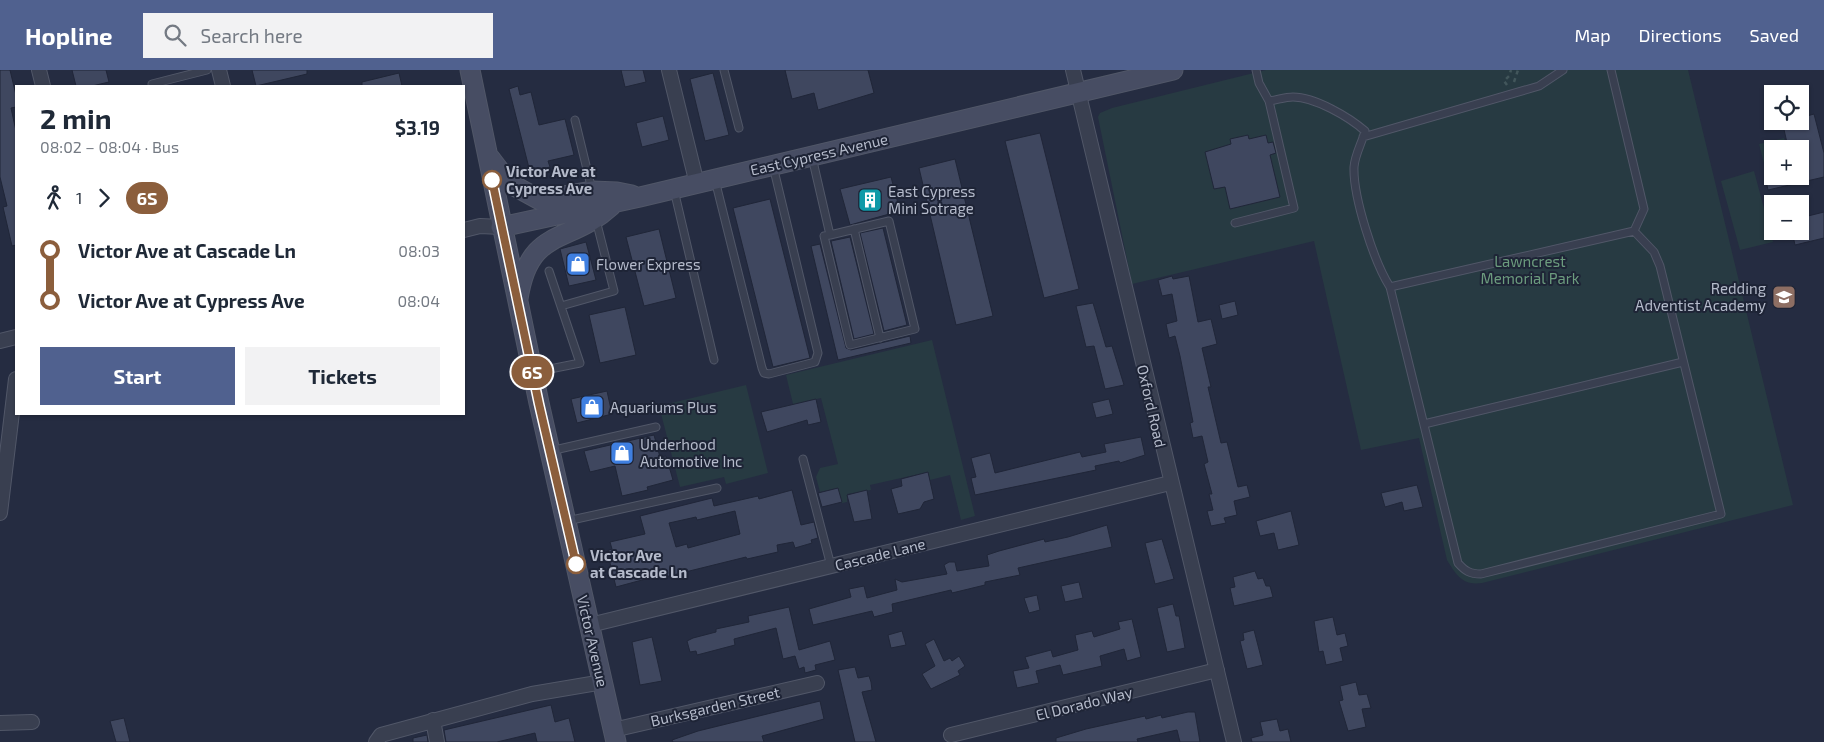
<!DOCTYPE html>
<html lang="en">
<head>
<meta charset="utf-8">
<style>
  :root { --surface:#fff; --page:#f2f2f3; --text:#1f2937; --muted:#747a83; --accent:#50618f }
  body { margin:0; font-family:"Exo 2",sans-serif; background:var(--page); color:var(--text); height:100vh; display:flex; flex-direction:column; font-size:19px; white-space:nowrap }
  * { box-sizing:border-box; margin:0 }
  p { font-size:16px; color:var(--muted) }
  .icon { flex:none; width:28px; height:28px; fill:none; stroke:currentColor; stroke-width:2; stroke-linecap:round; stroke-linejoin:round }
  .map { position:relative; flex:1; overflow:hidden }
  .sheet { position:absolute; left:15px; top:15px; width:450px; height:330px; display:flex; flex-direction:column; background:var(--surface); border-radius:0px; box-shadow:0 1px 4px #0004 }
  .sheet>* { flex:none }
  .badge { padding:0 10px; border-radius:16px; font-size:18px; line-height:32px }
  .controls { position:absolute; left:1764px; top:15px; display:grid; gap:10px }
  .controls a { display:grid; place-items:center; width:45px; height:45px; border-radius:0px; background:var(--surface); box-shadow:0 1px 4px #0004; font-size:25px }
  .map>.badge { position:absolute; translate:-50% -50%; box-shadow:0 0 0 2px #fff }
  .legs { display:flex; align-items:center; gap:8px; height:55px; padding:0 25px; font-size:16px }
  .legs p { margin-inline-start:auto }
  .summary { display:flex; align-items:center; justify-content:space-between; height:85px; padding:0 25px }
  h1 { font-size:28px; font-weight:700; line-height:38px }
  .button { display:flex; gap:10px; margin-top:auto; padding:10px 25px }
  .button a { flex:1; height:58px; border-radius:0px; background:var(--accent); color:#fff; font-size:20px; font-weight:700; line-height:58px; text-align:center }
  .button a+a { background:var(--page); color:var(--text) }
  ul { padding:0 25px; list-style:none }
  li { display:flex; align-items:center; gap:18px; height:50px; font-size:19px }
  li i { display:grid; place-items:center; width:8px; height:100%; margin:0 6px; background:currentColor }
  li i::after { content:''; width:12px; height:12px; margin:-6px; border:4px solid; border-radius:50%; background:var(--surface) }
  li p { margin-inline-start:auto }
  li:first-child i { background:linear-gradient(#0000 50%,currentColor 0) }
  li:last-child i { background:linear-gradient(currentColor 50%,#0000 0) }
  header { display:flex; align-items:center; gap:30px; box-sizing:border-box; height:70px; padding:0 25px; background:var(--accent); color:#fff }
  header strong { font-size:24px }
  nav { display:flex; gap:28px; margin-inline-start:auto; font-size:18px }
  .search { width:350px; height:45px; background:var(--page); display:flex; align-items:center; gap:12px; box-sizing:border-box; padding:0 18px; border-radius:0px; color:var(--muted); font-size:19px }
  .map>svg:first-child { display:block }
  .green { fill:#273a42 }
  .building { fill:#3f475f; stroke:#202638; fill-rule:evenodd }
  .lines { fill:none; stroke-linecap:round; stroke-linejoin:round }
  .lane-casing { stroke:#515768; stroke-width:9 }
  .street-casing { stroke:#515768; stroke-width:16 }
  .secondary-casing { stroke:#515768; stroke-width:21 }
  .path { stroke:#42565b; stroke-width:2.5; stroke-dasharray:4 4; stroke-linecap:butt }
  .lane { stroke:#393f50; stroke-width:7 }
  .street { stroke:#393f50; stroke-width:14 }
  .secondary { stroke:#474d63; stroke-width:19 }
  .line-1-casing { stroke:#fff; stroke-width:11 }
  .line-1 { stroke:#8b5e3c; stroke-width:8 }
  .stop-1-dot { fill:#fff; stroke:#8b5e3c; stroke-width:2.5 }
  .labels { text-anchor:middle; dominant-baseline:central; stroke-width:4; stroke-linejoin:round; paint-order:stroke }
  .street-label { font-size:15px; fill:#b5bbcb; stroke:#1e2436 }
  .stop-label { font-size:15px; font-weight:bold; fill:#b5bbcb; stroke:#1e2436; text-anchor:start }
  .poi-label { font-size:15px; fill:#b5bbcb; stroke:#1e2436; text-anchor:start }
  .park-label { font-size:15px; fill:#6c9c7e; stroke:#1e2436 }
</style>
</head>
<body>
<header>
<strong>Hopline</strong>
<div class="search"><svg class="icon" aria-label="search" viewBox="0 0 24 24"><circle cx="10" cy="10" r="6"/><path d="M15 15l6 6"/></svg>Search here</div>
<nav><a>Map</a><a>Directions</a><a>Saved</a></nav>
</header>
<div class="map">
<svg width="1824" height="672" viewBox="0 0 1824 672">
  <rect width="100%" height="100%" fill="#252c41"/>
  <path class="green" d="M1266,0h422l105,435 -311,78c-19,3 -26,-8 -35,-23l-28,-122 -58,12 -47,-209 -182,43 -34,-167 2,-4 12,-5z
    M1784,68l3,9 18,-4 -5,6h-28v16l-7,2 -6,-23z
    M1754,101l19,71 -33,8 -19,-69z
    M932,270l43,176 -14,4 -11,-45 -20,5 -2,-8 -58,13 1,5 -24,4v8l-5,1 -4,-15 -18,4 -4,-15 4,-9 18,-4 -17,-66 -18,4v3l-9,3 -8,-33z
    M746,315l22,88 -42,11 -2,-7 -44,10 -21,-81z"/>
  <path class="building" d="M0,0h10l6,25v12l-5,1 5,23v114l-4,1 -9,-39 4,-1 -7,-29z
    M72,0h34l3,12 -17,4h-16z
    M252,0h55v4l-51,12z
    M621,0h22l3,12 -21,5z
    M785,0h83l6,23 -56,17 -4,-17 -22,6z
    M399,3l3,13h-40v-4z
    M713,3l16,62 -24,6 -15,-62z
    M518,16l2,9 11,-3 8,33 26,-6 9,36 -26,6 2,6 -20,5 -21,-83z
    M1814,44l10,39v24l-56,13 -3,-14h35v-32l-12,3 -6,-26h18v-3z
    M663,46l6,24 -27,7 -6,-24z
    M1040,63l39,156 -35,9 -39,-157z
    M1248,65l1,4 17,-4 2,8 5,-1 3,11 -6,2 10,42 -50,12 -5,-22 -11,2 -9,-37 26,-8 -1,-5z
    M955,89l38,157 -37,9 -37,-157z
    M891,107l9,34 -50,14 -10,-36z
    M770,129l40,159 -37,9 -40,-159z
    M1824,142v26l-29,7 -3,-14h8v-13z
    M883,158l24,97 -23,6 -24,-98z
    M659,159l17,69 -32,8 -18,-69z
    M850,167l24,97 -20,5 -23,-98z
    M586,172l10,38 -27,6 -9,-37z
    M820,174l26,104 5,2 59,-14 1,7 -73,17 -27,-114z
    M1172,206l1,3 16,-3 9,46 13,-3 6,25 -15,4 9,39h-3l13,56 6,-1 11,45 9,-2 3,12 -16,4 3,14 -13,3 2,5 -15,3 -4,-15 6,-1 -4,-16h3l-8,-30 4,-2 -6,-26 -9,2 -3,-15 3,-1 -13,-66 -5,-20 -6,2 -3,-14 11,-3 -5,-27 -10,2 -4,-16z
    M1235,231l3,14 -16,4 -3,-14z
    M1093,233l13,44 6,-1 12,39 -19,4 -11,-43 -8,1 -10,-41z
    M625,237l11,48 -36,8 -11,-48z
    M607,321l5,23 -35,9 -6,-24z
    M816,329l5,23 -13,3 -1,-5 -40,12 -6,-20z
    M1109,329l4,15 -17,4 -4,-15z
    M654,365l6,22 6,-1 7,24 -26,7 1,3 -26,6 -7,-30 -25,6 -6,-21z
    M1141,367l4,18 -25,8 -1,-2 -24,5 1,4 -121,25 -4,-17 5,-1 -5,-19 19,-5 5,20 85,-21 2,5 24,-5 -2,-8z
    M928,402l6,27 -10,3 -4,7 -22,5 -7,-25 11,-3 -1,-7z
    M1417,415l6,22 -19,4 -2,-9 -17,5 -4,-14z
    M838,418l4,14 -20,5 -4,-14z
    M792,420l9,35 13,-3 4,16 -7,2 1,3 -17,5 -2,-6 -16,3 1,7 -31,7 -1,-2 -89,22v-3l-41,11 -9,-36 5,-2 -2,-7 35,-8 -5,-18 72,-18 2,8 44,-10 1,3zM735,441l5,23 -52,14 -1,-4 -11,3 -7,-24 27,-6 1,3z
    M867,420l5,29 -18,3 -7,-27z
    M1291,441l8,34 -21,5 -4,-17 -14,3 -4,-15z
    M1107,455l5,22 -94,21 2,7 -35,7v3l-33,8 -1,-3 -59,14 1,8 -19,5 -2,-6 -59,14 -4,-16 42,-12 -2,-8 15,-3 3,12 30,-8 -2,-11 7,3 45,-8 -3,-9 5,-3h6l2,9 32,-5 -2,-11 12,-4 45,-12 1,3 23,-5z
    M1162,469l12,40 -19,5 -10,-41z
    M1255,501l3,8 5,-1 3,8h4l3,11 -39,9 -4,-18 5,-1 -2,-10z
    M1079,512l4,16 -18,4 -4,-16z
    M1037,525l3,15 -11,3 -5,-15z
    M1173,534l3,12h3l6,32 -18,4 -10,-44z
    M789,537l10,43 31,-9 5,19 -20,5 1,5 -11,3 -1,-6 -5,2 -4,-13 -12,3 -7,-31 -42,11 1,6 -38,10 -1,-4 -6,1 -3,-11 6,-3 23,-6v-3l33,-7 -1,-6z
    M1333,547l4,18 8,-2 3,13 -8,2 3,13 -17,4 -3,-14 -4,1 -5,-31z
    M1132,549l9,38 -14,4 -3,-12 -24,7 2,10 -39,9 -3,-10 -24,6 3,12 -22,5 -4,-17 16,-3 -4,-11 26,-7 2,7 25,-7 -3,-15 17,-4 2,6 26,-8 -2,-7z
    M1254,560l9,35 -16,4 -7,-28 4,-1 -1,-7z
    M902,561l4,14 -15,3 -3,-13z
    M652,567l10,44 -22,4 -8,-43z
    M934,569l10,22 6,-3 2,3 7,-5 6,10 -7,5 2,4 -29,14 -9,-15 13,-8 -10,-22z
    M855,597l3,11 11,-2 2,6 1,8 -10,2 14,50h-21l-17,-72z
    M1356,612l3,13 8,-1 4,14 -9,1 4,18 -18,4 -9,-30 4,-1 -3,-14z
    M820,631l4,18 -62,17 2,6h-91l-1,-2 26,-9z
    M551,635l4,17 14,-4 6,24h-38l-2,-9 -38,9h-51l-2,-12z
    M1188,642h7l5,30h-20l-3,-12 -40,9 1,3h-82v-4l30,-9 59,-13 1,3 15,-4 1,3z
    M124,648l6,24h-14l-6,-21z
    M1277,649l3,12 8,-2 3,13h-39l-1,-4 12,-3 -3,-13z
    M427,665l1,7h-15v-4z"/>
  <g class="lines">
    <g class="lane-casing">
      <path id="lane" d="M724,0l15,58
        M152,14l55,-14
        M1269,31c8,-1 16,-4 24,-4 22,0 56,20 72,34 -3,12 -10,23 -11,36 -1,30 20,95 36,120l68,276c7,8 12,11 23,11l240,-60 -61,-248 -6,-14 -20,-21 10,-22 -33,-139
        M575,50l17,70
        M1363,67l176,-51 24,-16
        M812,87l18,78 59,-14 26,108 -65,16 -26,-109 6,-1
        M715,110l47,188 2,5 5,1 46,-12 3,-9 -45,-187
        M674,120l40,170
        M1235,153l59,-15 -25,-107 -10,-18 -3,-13
        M854,159l26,109
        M1390,217l244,-56
        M561,236l53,-15 -18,-71
        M535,302l45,-9 -31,-92
        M1424,354l259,-62
        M550,381l106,-24
        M803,389l28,107
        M567,451l150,-33"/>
    </g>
    <g class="street-casing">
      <path id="street" d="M39,0l4,16
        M219,0l4,16
        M669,0l28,114
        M1073,0l161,672
        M464,160l16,-4 21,1
        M0,271l16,-4
        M0,443l16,-134
        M590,555l580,-142
        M433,650l4,22
        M0,653l32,-1
        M613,660l204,-47
        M951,665l266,-65
        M376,672l5,-7 151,-41 71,-12"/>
    </g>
    <g class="secondary-casing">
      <path id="secondary" d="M470,0l69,333 77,339
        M490,88l19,25 31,17 52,-9 25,1 15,3
        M501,157l139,-30 533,-127
        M518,229c11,-73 51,-54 93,-93"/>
    </g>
    <path class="path" d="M1514,12l4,-12
      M1507,15l-3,-4 5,-5 2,-6"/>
    <use href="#lane" class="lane"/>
    <use href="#street" class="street"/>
    <use href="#secondary" class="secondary"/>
  </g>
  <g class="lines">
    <g class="line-1-casing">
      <path id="line-1" d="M492,110l47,224 37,160"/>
    </g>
    <use href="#line-1" class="line-1"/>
  </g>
  <defs>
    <g id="building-square" transform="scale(1.25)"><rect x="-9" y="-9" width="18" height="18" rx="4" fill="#0f9aa8" stroke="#1e2436"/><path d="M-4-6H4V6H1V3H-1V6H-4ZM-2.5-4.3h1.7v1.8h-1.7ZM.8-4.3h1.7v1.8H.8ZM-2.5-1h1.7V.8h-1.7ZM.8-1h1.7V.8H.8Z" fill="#fff"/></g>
    <g id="shop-square" transform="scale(1.25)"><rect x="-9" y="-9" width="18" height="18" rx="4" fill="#3f7fe0" stroke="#1e2436"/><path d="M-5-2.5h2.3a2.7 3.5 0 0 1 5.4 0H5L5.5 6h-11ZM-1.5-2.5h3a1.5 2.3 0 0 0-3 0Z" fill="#fff"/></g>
    <g id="school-square" transform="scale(1.25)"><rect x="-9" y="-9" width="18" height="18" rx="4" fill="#8d6e63" stroke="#1e2436"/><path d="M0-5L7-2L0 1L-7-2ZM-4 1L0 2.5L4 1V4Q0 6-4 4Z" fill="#fff"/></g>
  </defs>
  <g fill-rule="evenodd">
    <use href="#building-square" x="870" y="130"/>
    <use href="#shop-square" x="578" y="194"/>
    <use href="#school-square" x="1784" y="227"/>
    <use href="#shop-square" x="592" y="337"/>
    <use href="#shop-square" x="622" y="383"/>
  </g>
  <g class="stop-1-dot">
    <circle cx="492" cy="110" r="9"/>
    <circle cx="576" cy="494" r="9"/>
  </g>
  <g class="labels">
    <g class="street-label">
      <text transform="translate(819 84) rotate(-13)">East Cypress Avenue</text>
      <text transform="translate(1152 336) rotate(77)">Oxford Road</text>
      <text transform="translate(880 484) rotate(-14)">Cascade Lane</text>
      <text transform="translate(593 571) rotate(77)">Victor Avenue</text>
      <text transform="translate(1084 633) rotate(-14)">El Dorado Way</text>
      <text transform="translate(715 636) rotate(-13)">Burksgarden Street</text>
    </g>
    <g class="stop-label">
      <text x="506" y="101">Victor Ave at<tspan x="506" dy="17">Cypress Ave</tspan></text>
      <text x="590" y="485">Victor Ave<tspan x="590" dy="17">at Cascade Ln</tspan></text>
    </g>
    <g class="poi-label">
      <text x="888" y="121">East Cypress<tspan x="888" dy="17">Mini Sotrage</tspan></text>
      <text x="596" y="194">Flower Express</text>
      <text x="1766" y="218" text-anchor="end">Redding<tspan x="1766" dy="17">Adventist Academy</tspan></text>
      <text x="610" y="337">Aquariums Plus</text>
      <text x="640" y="374">Underhood<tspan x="640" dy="17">Automotive Inc</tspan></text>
    </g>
    <g class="park-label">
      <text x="1530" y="191">Lawncrest<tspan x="1530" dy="17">Memorial Park</tspan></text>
    </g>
  </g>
</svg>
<div class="controls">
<a><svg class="icon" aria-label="locate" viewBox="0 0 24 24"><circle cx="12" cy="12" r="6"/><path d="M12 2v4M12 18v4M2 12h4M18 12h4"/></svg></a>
<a>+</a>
<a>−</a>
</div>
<b class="badge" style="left:532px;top:302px;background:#8b5e3c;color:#fff">6S</b>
<section class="sheet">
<div class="summary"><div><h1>2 min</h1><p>08:02 – 08:04 · Bus</p></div><b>$3.19</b></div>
<div class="legs"><svg class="icon" aria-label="walk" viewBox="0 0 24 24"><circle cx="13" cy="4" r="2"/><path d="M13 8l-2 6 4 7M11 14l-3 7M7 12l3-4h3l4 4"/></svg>1<svg class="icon" aria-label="forward" viewBox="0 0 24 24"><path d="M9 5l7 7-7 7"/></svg><b class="badge" style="background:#8b5e3c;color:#fff">6S</b></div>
<ul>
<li><i style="color:#8b5e3c"></i><b>Victor Ave at Cascade Ln</b><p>08:03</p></li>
<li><i style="color:#8b5e3c"></i><b>Victor Ave at Cypress Ave</b><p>08:04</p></li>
</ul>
<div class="button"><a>Start</a><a>Tickets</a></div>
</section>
</div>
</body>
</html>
